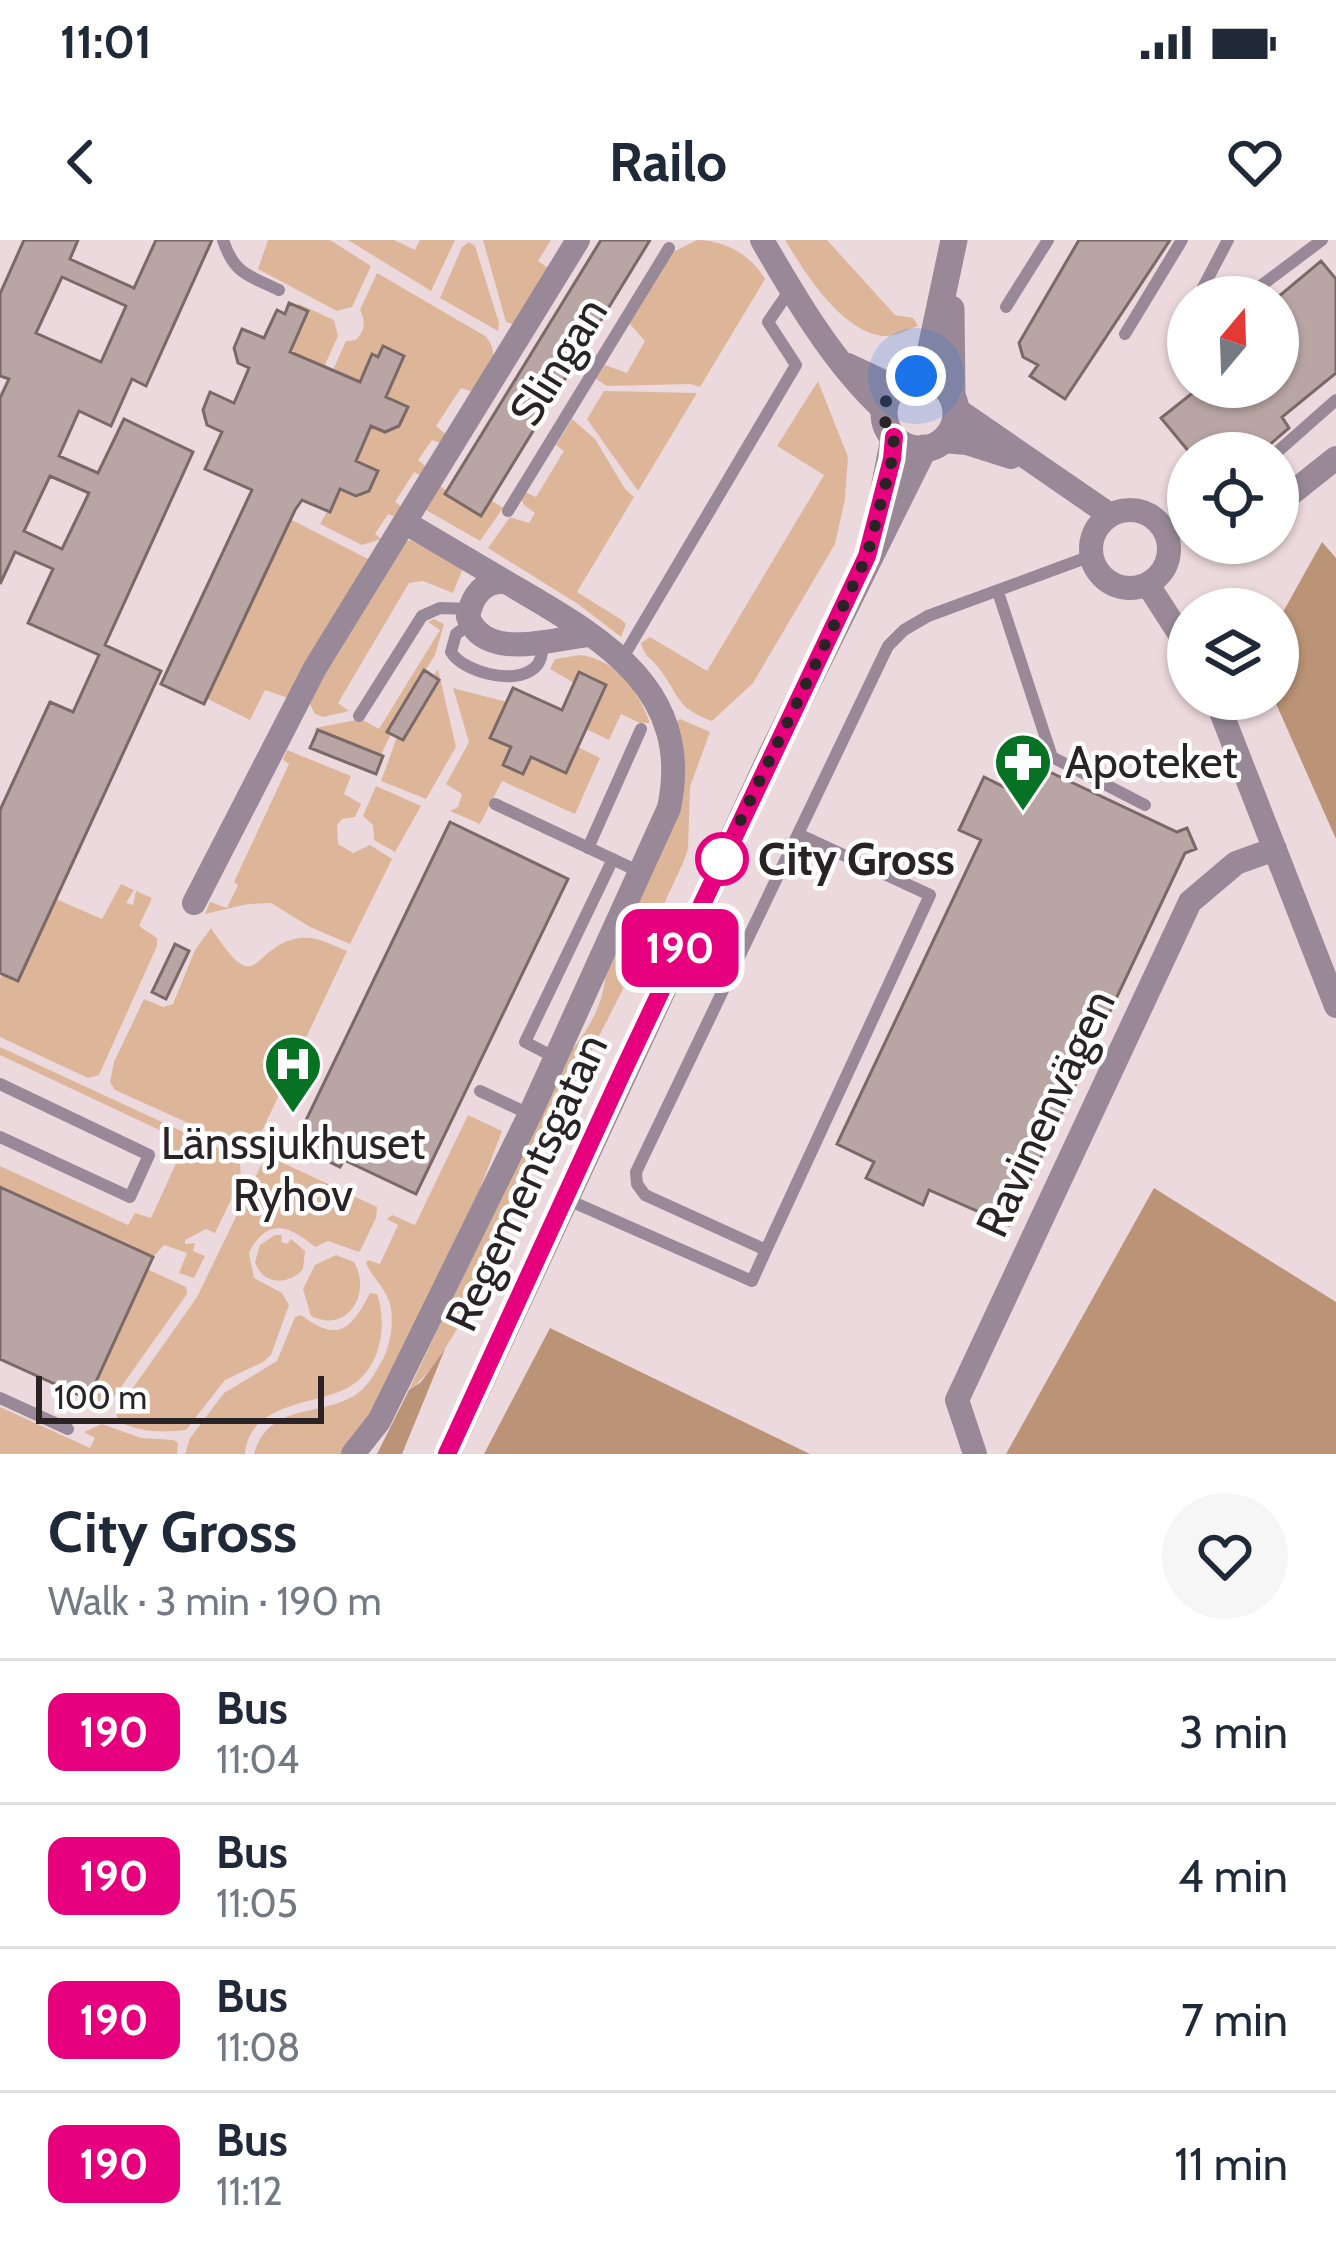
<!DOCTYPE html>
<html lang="en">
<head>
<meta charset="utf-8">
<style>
  :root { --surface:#fff; --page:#f6f6f7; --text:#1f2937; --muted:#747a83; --line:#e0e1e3 }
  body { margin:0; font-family:Cabin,sans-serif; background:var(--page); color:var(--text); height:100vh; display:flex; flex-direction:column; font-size:45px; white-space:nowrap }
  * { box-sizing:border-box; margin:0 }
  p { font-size:39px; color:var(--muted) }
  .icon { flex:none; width:66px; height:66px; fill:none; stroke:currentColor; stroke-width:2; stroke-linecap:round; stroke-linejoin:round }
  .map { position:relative; height:1214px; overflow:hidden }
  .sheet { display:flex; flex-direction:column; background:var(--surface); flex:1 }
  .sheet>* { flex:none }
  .badge { padding:0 24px; border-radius:18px; font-size:42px; line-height:78px }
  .needle { width:78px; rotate:19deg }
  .fabs { position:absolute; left:1167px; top:36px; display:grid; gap:24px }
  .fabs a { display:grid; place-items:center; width:132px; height:132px; border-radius:50%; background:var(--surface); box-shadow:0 3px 9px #0004; font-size:60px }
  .scale { position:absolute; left:36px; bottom:30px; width:288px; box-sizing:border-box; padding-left:12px; border:6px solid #2a2325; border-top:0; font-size:33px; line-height:42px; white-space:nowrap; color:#2a2325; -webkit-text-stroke:9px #fff; paint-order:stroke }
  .you { position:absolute; width:60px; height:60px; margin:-30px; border:9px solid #fff; border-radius:50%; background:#1a73e8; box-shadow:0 0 0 18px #1a73e833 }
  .map>.badge { position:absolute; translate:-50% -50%; box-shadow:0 0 0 6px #fff }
  .round { display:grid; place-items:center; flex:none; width:126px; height:126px; border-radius:63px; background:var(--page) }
  .summary { display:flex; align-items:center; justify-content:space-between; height:204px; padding:0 48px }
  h1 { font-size:57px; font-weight:700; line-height:90px }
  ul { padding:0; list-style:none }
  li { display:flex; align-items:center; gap:36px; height:144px; padding:0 48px; border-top:3px solid var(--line) }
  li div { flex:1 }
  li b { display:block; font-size:45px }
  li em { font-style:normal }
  li .badge { min-width:132px; font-weight:700; text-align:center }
  .status { display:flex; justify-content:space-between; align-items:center; height:84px; padding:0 60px; background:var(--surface); direction:ltr }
  .status svg { height:33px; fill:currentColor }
  header { display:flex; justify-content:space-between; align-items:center; height:156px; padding:0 48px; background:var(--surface); font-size:54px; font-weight:700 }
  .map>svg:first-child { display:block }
  .green { fill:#ddb69a }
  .forest { fill:#bb9376 }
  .building { fill:#b9a6a4; stroke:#7a6967; stroke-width:3; fill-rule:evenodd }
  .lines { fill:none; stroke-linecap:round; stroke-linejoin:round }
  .service { stroke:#998998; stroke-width:12 }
  .minor { stroke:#998998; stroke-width:24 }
  .tertiary { stroke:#998998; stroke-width:27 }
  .line-casing { stroke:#fff; stroke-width:27 }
  .line { stroke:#e6007e; stroke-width:18 }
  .walk { stroke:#2a2325; stroke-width:12; stroke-dasharray:0 21.6 }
  .stop-dot { fill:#fff; stroke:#e6007e; stroke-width:6 }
  .labels { text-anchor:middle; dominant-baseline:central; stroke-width:9; stroke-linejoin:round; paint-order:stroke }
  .street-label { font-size:45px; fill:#2a2325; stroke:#fff }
  .poi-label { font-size:45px; fill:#2a2325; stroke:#fff; text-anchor:start }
  .stop-label { font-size:45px; font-weight:bold; fill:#2a2325; stroke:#fff; text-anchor:start }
</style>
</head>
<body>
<div class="status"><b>11:01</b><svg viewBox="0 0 49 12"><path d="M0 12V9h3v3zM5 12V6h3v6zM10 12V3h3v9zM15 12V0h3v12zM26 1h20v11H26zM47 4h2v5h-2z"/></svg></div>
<header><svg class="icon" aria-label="back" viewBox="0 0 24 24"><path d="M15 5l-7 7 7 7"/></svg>Railo<svg class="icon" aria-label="heart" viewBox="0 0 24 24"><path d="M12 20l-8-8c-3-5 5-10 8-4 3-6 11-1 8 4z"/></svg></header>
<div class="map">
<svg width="1336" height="1214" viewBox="0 0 1336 1214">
  <rect width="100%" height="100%" fill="#ecd9de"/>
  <path class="green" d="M268,0h62l41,26 -19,41 -15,4 -79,-42z
    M348,0h46l21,10 5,-10h35l-24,51z
    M483,0h68l-13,21 13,9 -36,55 -9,-3z
    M697,0c28,0 54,15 68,39l-65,108 -10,-3 -83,2 -11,-7 9,-14 22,8 18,-32 -16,-18 44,-71z
    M785,0h42l68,75 18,3 5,8c-12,4 -22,11 -35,10 -42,-5 -78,-63 -98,-96z
    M469,2l6,4 24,77 -1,8 -58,-33 22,-51z
    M377,33l108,63c19,20 0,36 -12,56l-12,-4 -25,38 12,10 -5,8 -11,-4 -14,20 11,9 -5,8 -10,-5 -19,30 10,7 -5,10 -12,-5 -13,20 6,5 -19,6 -42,-21 20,-35 16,7 13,-5 9,-20 -22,-10 15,-35 14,6 14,-6 9,-18 -22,-11 18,-42 -21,-8 -5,10 -7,-2 -11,27 -27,-12 13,-29 10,-1c9,-10 10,-18 4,-30z
    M299,64l35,16 4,16 -14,31 -34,-15 18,-40 -12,-6z
    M818,141l30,76 -3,42 -10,45 -82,139 -41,38c-38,-14 -32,-26 -54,-54 -8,-10 -14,-11 -17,-24l9,-6 57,34 117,-196 -47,-29z
    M604,151l93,2 -59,98 -51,-72z
    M572,179l23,20 30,50 9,8 -57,95 45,28 4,4 -5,13 -43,-33 -90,-56 22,-31 19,6 6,-10 -11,-8 -3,-7 4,-6 11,5 28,-46 -8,-6z
    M440,246l7,5 -1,3 35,21 10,-15 12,8 -23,33 -54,-31z
    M290,279l80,41 -82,138 -23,-8 -15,30 -42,-21 1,-6z
    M411,300l52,28 -10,25 -30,-12 -14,2 -71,120 11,8 -26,6 -8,-3 -6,-12 90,-158z
    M434,379l10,5 -9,31 -47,76 3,3 -10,21 -63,-25 -3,6v-8l46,-9 18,10 61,-99 -12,-8z
    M580,415c35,4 59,36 70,68h-10l-19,-9 -12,26 -23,-11 20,-45 -27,-12 -5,11 -24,-14 5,-10z
    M438,429l18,78 -30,52 -45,-18 16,-44 6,3 36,-60 -6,-4z
    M453,448l54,14 -16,35 20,10 -7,19 19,8 8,-17 35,16 12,-26 22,11 -25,56 -73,-33 -22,43 -30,-13 8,-4 4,-13 -16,-10 23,-42z
    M680,479l30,13 -20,55 -2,62 -5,14c-28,61 -57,121 -88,181 -12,25 -27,48 -39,73 -31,63 -95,238 -147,273l157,-333c23,-27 39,-54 40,-89l78,-203 -7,-44z
    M287,510l64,26 -7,18 17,10 -6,13 -13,2 -5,6 1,19 15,9 17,-8 22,14 -42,85 -40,-17 -39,-24 -23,1 -43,10 5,-12 17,6 11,-23 -4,-3 55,-118 -6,-4z
    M376,546l45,20 -26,46 -21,-12 -1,-15 -10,-9z
    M121,644l13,6 -8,13 7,2 3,-14 16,7 -13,28 18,12v8l-58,129 -11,3 -88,-41v-58l2,-5 16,7 38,-82 46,20z
    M211,688c50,76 38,17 89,10 17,-2 32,7 47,13l-95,201 -137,-62 -5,-8 4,-20 30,-63 19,8 10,-3 22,-54z
    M0,807l231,107 9,10 1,15 -26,54 -9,-4 -21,11v4l10,-1 -2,8 12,5 -11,22 -15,-5 8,-20 -23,-8 -11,12 -153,-70v-21l128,59 7,-12 16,5 28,-61 -14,-8 5,-14 -170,-80z
    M468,875l34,16 -24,63 -128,260h-96c15,-51 63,-37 100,-58 14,-9 21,-23 29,-37 8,-16 11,-38 7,-55 -4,-16 -18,-26 -24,-41l2,-3 12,4 18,-39 -11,-6 5,-4 23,10z
    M266,915l111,52 -1,11 -15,31 -2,3 -31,-11 -13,6c-26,-22 -48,-30 -66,6l5,25 28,15 7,12 -18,50 -8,7 -38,18 -39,50c-23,3 -48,2 -68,-9l-2,-9 81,-115z
    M275,995h7l-1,7 6,2 4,-5 14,12 -2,18c-14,17 -41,16 -48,-7l5,-17z
    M336,1015l18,7c18,31 -6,72 -43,54l-8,-27 12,-24z
    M147,1029l39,18 1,7 -78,110 -9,6 -15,-5z
    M370,1053l7,1c12,35 2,82 -36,97 -34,14 -92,14 -96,63h-60l5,-16 34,-45 53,-32 18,-44 6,-2c37,28 50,15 69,-22z
    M0,1167l90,41 5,-10 -11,-6 18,-8 39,14 33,2 4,3 -1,11h-177z"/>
  <path class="forest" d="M1322,302l14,16v281l-62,-140h4v-78z
    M1154,948l182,114v152h-330z
    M550,1088l260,126h-326z
    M445,1109l-43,105h-25l32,-64 12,-8z"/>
  <path class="building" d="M24,0h54l-8,19 64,29 22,-48h56l-66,146 -14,-7 -21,47 -32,-15 -20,45 39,17 26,-54 69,33 -88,193 56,26 -143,310 -18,-8v-163l50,-108 23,10 26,-57 -71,-32 25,-54 -38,-17 -15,32v-186l9,-19 -9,-3v-82zM62,37l64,29 -25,56 -65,-29zM50,236l39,17 -27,56 -38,-18z
    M601,0h49l-169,276 -36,-22z
    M1079,0h91l-105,159 -35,-23 8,-11 -15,-8 -4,-14z
    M1321,21l15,18v94l-54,44 7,11 -29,25h-70l-29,-35 39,-31h78v-90z
    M289,63l19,8 -18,41 70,30 12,-28 6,3 5,-11 21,10 -18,41 22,10 -9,19 -14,6 -14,-6 -15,35 22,10 -9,20 -13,5 -16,-7 -10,23 -28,-12 -7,10 -91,194 -43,-20 91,-194 -47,-21 17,-37 -15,-7 -4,-15 7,-18 24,11 15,-35 -11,-5 -4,-15 8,-19 22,9 13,-28 8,4z
    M424,430l15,10 -36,60 -16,-8z
    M579,432l27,13 -40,88 -35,-16 -8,17 -20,-9 8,-18 -21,-9 23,-50 49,22z
    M318,490l65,26 -7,18 -66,-26z
    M1026,497l11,29 140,66 10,-4 9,21 -11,4 -176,372 -80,-35 -6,15 -57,-27 8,-16 -37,-18 144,-304 -22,-10 25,-53 34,17 -14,-50z
    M450,582l118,57 -152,315 -72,-34 -4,7 -46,-22z
    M175,704l14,7 -23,48 -14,-7z
    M0,947l153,70 -65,142 -88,-40z"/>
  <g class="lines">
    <path class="service" d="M223,0c11,34 25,35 56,50
      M1198,57l30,-57
      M1246,57l76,-57
      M1006,67l42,-67
      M1125,94l57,-94
      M1276,213l60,-53
      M508,271l161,-263
      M998,352l54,165 93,48
      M470,384l-14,10 -5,18c12,20 62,33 82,17 9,-6 9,-17 10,-27
      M622,419l174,-294 -28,-43 22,-32
      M359,476l63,-100 18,-8 30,1
      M495,564l145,68
      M588,608l53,-119
      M556,818l-31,-16 88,-183
      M0,844l149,71 -19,42 -130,-60
      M480,851l49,23
      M566,959l186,82 14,-31 -121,-55 -8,-11 -1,-12 252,-526 16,-16 24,-14 163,-60
      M766,1010l164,-355 -132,-61
      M0,1158l68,31"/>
    <path class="minor" d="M762,0c34,59 72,124 122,170
      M848,125l47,22
      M956,169l154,106
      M943,201l24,2 44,14
      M1278,264l58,-46
      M1091 309a39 39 0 1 1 78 0a39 39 0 1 1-78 0Z
      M406,283l100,59
      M1148,345l40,62
      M1216,459l120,307
      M194,663l121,-235 263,-428
      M353,1214l26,-33 151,-307 139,-306c26,-122 -73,-173 -163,-226 -23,-2 -34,14 -38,35 17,45 83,22 120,18
      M975,1214l-18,-54 233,-498 46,-39 39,-14"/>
    <path class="tertiary" d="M951,69l1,86
      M916,137l14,-24 24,-113
      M884 173a36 36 0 1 1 72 0a36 36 0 1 1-72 0Z
      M880,270l14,-72
      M447,1214l325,-700 152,-306"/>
  </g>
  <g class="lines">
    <g class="line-casing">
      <path id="line" d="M447,1214l176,-383 244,-515 25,-97 2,-22"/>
    </g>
    <use href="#line" class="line"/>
    <path class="walk" d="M722,619l145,-303 25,-97 2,-22 -10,-17 2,-19 9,-14 21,-11"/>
  </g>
  <defs>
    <g id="pharmacy-pin" transform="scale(3)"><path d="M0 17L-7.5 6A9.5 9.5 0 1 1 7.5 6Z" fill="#067224" stroke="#fff"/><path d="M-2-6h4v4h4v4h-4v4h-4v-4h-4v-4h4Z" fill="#fff"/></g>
    <g id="hospital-pin" transform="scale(3)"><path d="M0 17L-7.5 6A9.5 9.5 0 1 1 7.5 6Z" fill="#067224" stroke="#fff"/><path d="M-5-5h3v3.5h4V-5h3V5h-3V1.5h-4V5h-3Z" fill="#fff"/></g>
  </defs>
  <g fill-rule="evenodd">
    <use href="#pharmacy-pin" x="1023" y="522"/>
    <use href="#hospital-pin" x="293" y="824"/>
  </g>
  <circle class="stop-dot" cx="722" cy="619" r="24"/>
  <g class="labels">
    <g class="street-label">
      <text transform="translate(558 121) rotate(-58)">Slingan</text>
      <text transform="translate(1045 873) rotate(-65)">Ravinenvägen</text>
      <text transform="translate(526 942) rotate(-65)">Regementsgatan</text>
    </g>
    <g class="poi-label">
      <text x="1065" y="522">Apoteket</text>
      <text x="293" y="903" text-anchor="middle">Länssjukhuset<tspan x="293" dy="52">Ryhov</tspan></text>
    </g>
    <g class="stop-label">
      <text x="758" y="619">City Gross</text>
    </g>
  </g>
</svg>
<div class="fabs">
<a><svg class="needle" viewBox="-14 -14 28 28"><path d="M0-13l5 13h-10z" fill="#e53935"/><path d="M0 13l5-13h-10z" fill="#747a83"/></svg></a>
<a><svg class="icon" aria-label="locate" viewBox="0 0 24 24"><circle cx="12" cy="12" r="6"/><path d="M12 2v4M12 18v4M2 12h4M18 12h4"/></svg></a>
<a><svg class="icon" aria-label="layers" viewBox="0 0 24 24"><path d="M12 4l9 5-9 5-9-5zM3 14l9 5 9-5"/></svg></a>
</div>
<div class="scale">100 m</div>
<div class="you" style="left:916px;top:136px"></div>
<b class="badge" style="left:680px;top:708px;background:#e6007e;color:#fff">190</b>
</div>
<section class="sheet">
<div class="summary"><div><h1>City Gross</h1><p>Walk · 3 min · 190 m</p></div><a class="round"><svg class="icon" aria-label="heart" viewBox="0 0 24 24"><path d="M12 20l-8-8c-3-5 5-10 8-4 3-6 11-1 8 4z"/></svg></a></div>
<ul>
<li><span class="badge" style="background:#e6007e;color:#fff">190</span><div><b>Bus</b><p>11:04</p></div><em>3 min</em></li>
<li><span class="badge" style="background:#e6007e;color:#fff">190</span><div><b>Bus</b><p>11:05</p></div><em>4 min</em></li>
<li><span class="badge" style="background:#e6007e;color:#fff">190</span><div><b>Bus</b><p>11:08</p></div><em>7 min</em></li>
<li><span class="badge" style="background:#e6007e;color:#fff">190</span><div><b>Bus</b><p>11:12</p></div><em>11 min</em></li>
</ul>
</section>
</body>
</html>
